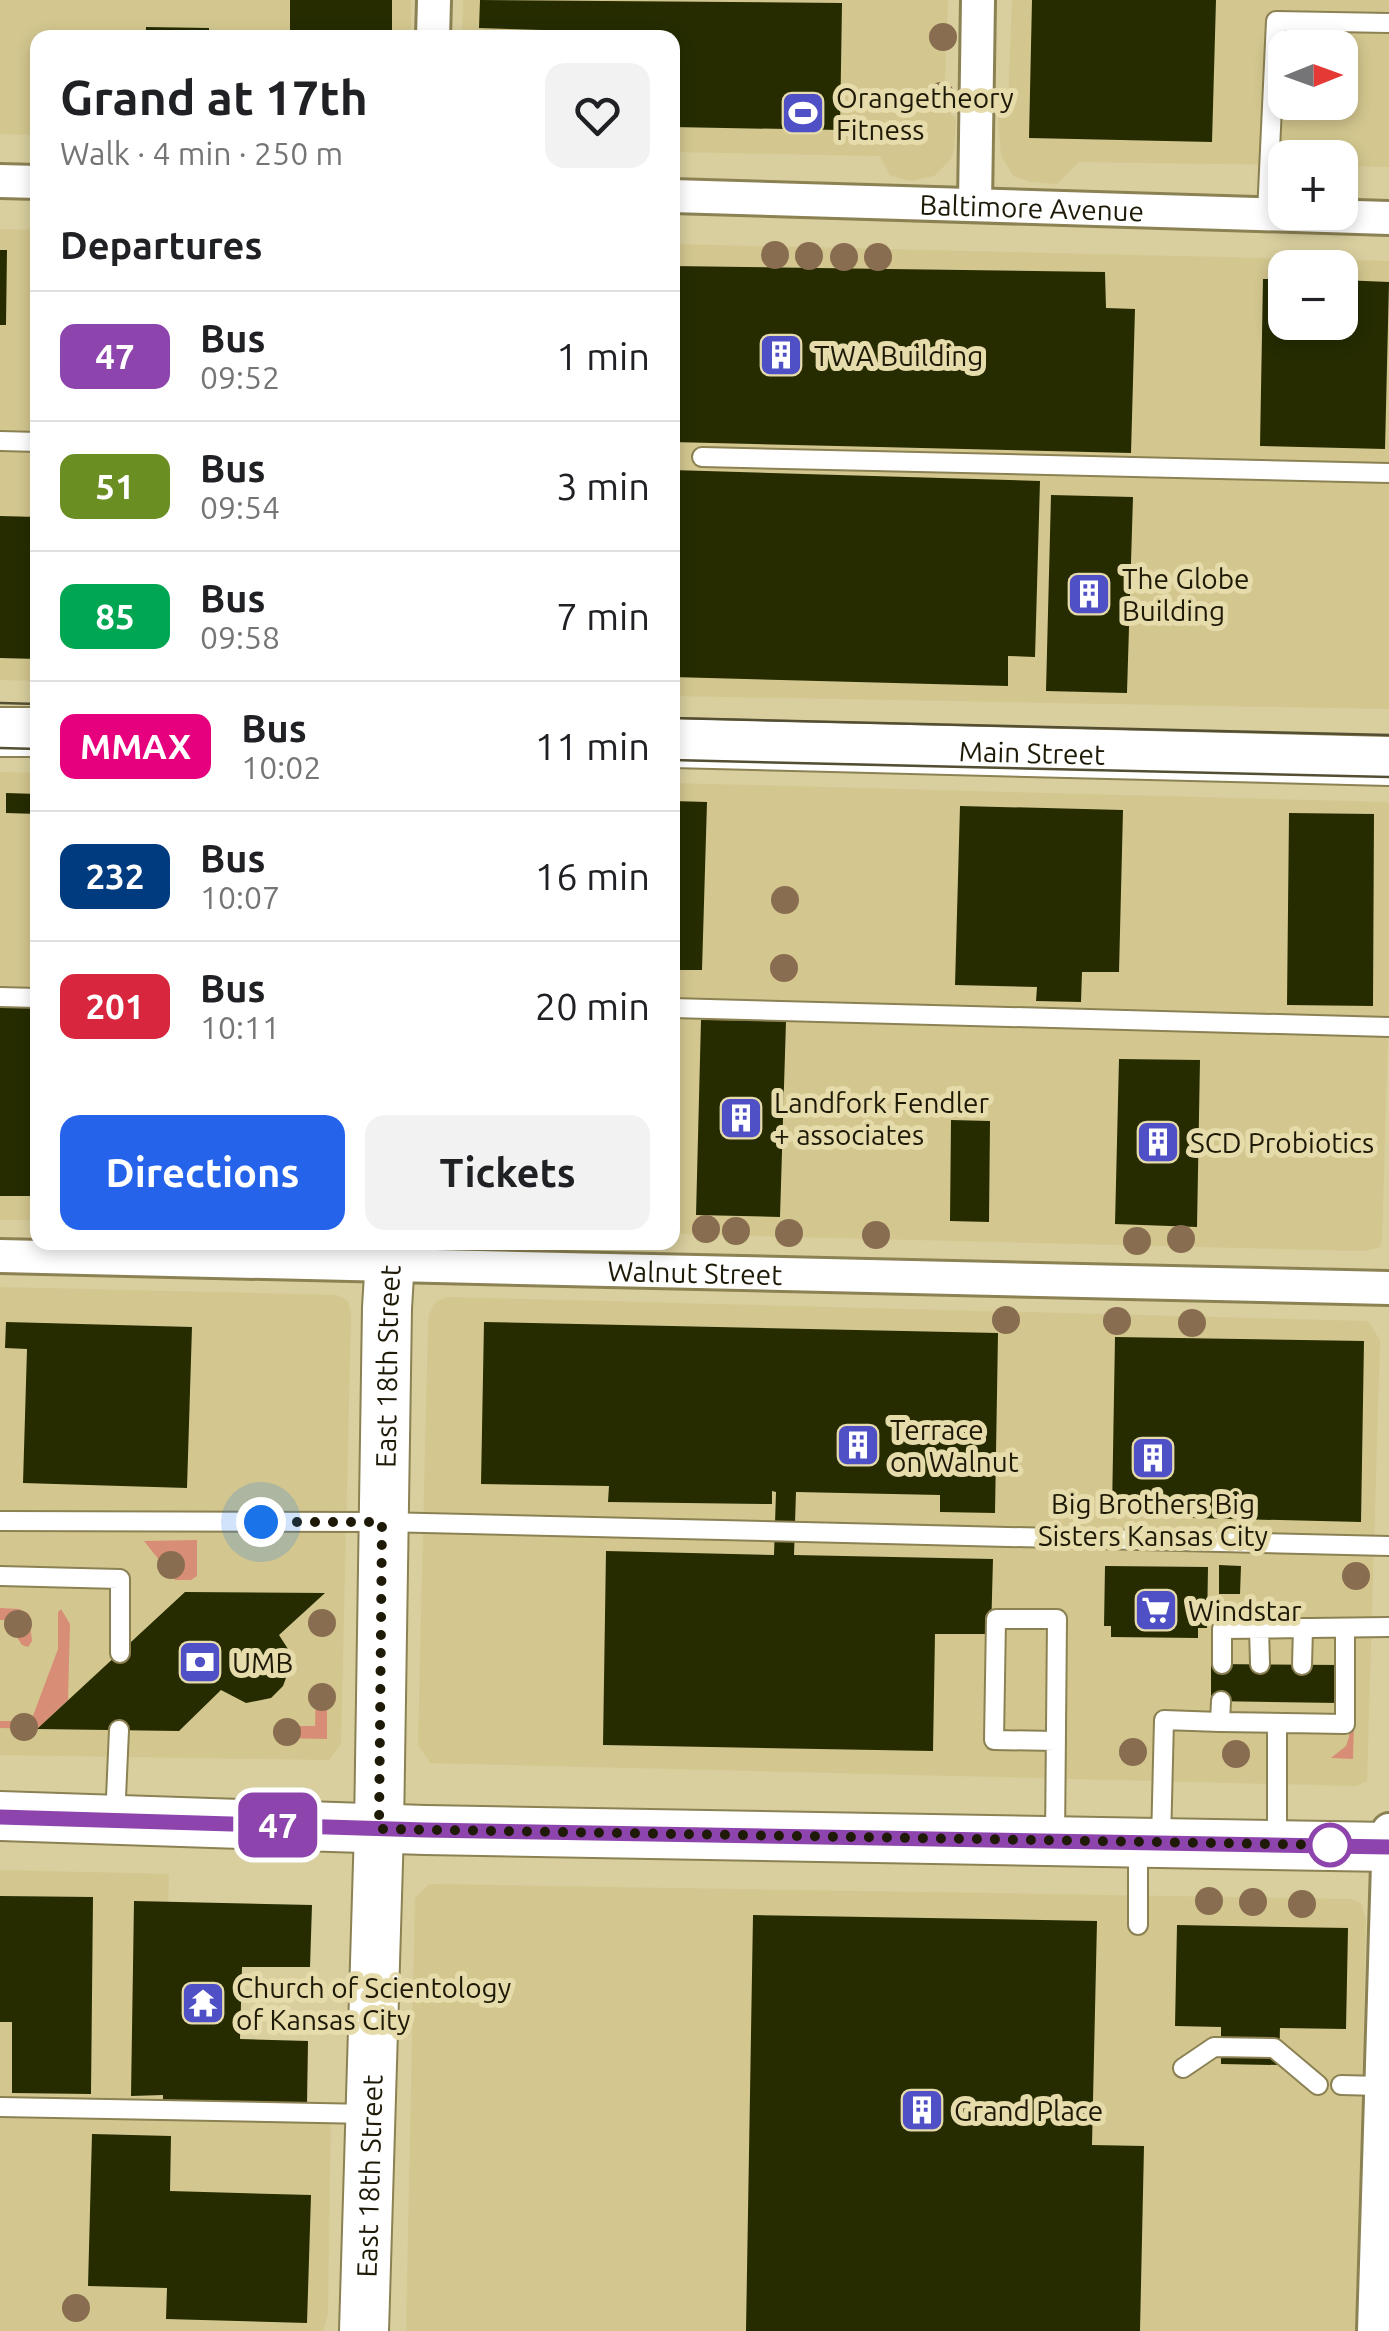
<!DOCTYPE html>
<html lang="en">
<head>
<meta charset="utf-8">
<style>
  :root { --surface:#fff; --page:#f2f2f2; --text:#202124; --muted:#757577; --line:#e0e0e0; --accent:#2563eb }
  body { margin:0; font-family:Ubuntu,sans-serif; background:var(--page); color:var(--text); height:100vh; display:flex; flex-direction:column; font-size:38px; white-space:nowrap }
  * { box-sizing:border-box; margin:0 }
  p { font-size:32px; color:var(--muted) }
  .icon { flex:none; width:55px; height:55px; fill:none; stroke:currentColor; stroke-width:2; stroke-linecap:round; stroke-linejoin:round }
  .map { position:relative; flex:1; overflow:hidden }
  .drawer { position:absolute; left:30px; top:30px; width:650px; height:1220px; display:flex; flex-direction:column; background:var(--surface); border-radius:20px; box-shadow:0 5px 15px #0003 }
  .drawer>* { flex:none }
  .badge { padding:0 20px; border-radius:15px; font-size:35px; line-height:65px }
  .needle { width:65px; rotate:89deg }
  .controls { position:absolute; left:1268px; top:30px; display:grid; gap:20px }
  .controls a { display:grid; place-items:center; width:90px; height:90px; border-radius:20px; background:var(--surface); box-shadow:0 5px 15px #0003; font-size:50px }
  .you { position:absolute; width:50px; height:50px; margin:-25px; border:8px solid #fff; border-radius:50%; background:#1a73e8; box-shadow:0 0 0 15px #1a73e833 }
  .map>.badge { position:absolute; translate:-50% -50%; box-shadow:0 0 0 5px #fff }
  h2 { padding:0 30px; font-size:38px; line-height:90px }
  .round { display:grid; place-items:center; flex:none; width:105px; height:105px; border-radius:20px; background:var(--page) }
  .overview { display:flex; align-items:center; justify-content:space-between; height:170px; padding:0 30px }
  h1 { font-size:48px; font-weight:600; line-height:75px }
  .primary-button { display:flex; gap:20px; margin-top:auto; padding:20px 30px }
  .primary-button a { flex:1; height:115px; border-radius:20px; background:var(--accent); color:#fff; font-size:40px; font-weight:600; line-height:115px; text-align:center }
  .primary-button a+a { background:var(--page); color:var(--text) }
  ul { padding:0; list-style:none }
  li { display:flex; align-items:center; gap:30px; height:130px; padding:0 30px; border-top:2px solid var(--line) }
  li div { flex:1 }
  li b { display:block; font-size:38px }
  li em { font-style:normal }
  li .badge { min-width:110px; font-weight:700; text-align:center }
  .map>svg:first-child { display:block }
  .built { fill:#d3c78f; fill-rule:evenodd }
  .green { fill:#d88d76 }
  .building { fill:#262c00 }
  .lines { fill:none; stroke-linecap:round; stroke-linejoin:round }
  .lane-casing { stroke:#8b8153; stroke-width:22 }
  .street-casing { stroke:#8b8153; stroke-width:38 }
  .secondary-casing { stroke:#8b8153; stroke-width:52 }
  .lane { stroke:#fff; stroke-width:18 }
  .street { stroke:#fff; stroke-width:32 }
  .secondary { stroke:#fff; stroke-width:48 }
  .tram { stroke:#544e32; stroke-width:2.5 }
  .tree { fill:#896d50 }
  .line-casing { stroke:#fff; stroke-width:22 }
  .line { stroke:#8e44ad; stroke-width:15 }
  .walk { stroke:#1e1a07; stroke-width:10; stroke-dasharray:0 18 }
  .stop-dot { fill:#fff; stroke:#8e44ad; stroke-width:5 }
  .labels { text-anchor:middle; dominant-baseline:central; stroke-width:10; stroke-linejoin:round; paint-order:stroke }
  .poi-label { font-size:28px; fill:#1e1a07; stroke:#e6dbab; text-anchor:start }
  .street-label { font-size:28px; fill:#1e1a07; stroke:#e6dbab }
</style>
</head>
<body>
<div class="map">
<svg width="1389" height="2331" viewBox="0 0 1389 2331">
  <rect width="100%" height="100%" fill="#d8ce9e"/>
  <path class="built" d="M0,0h411v37l-373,1 -1,97 -37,-1z
    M463,0h485l-4,106 12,13 -2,29 -3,11 -17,17 -25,5 -19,-6 -10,-19 -207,-4 -1,-114h-210z
    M1012,0h377v167l-49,-1v-8h-55v7l-206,-3 -22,22 -26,-2 -18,-6 -12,-21 -3,-39 10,-10zM1285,48h55v54h-55z
    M0,229l37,1v451l-37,-1z
    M673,244l716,17v448l-716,-13zM1285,268h55v54h-55z
    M0,772l37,1v447h-37z
    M673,783l713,19 3,3v197l-7,238 -3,8 -17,3 -689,-17z
    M0,1287l337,8 11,6 3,14 -10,429 -12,16 -329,-5z
    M447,1297l921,24 12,19 -13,441 -11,5 -926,-23 -12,-19 10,-419 1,-11 7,-12z
    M0,1870l169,4 -6,225 168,5 -3,209 -5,18h-323z
    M429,1884l922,15 10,4 5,16 -10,412h-950l9,-433z"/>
  <path class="green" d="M197,1540v36l-6,4h-16l-31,-39z
    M0,1608l19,1 10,5 3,27 -4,6 -6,-2 -16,-25h-6z
    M61,1609l9,15 -2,76 -31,29 -37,-1v-7h31l27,-72v-37z
    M1353,1650h3l-3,109 -22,-1 15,-12 3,-9z
    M316,1690h11v49l-49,-1v-12h37z"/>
  <path class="building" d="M290,0h102v38h-102z
    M480,0l362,3 -2,127 -168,-3v-89h-28v-5l-165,-5z
    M1032,0h184l-4,142 -183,-4z
    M146,27l63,1v10h-63z
    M0,250h7l-1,75h-6z
    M672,266l433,6 1,36 29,1 -4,144 -459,-11z
    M1263,279h22v43h55v-42l49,2 -4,167 -125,-3z
    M672,470l368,11 -5,176 -27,-1v30l-336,-9z
    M1051,495l82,2 -6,196 -81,-2z
    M0,516l38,1v142l-38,-1z
    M6,793l32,1v20l-32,-1z
    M672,801l35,1 -5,168h-30z
    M960,806l163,4 -4,162h-37l-1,30 -45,-1 1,-14 -82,-2z
    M1289,813l85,1 -1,192 -86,-1z
    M0,1006l38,1v189h-38z
    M701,1020l85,1 -6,196 -84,-2z
    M1119,1059l81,1 -3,167 -82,-3z
    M951,1120l39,1 -1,101 -39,-1z
    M6,1322l186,5 -5,161 -164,-5 4,-134 -22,-1z
    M484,1322l514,11 -3,180 -55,-1v-17l-144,-3 -2,63 199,4 -2,75h-56l-2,117 -330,-6 3,-194 168,4 2,-63 -4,-1v13l-164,-2 1,-16 -128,-2z
    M1115,1337l249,4 -3,181 -169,-4v-6l-80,-1z
    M1219,1565l22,1 -1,28h-21z
    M1105,1566l103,1 -1,61h-9v10l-87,-1v-11h-7z
    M185,1592l140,1 -46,42 9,14 2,18 -7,19 -12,12 -25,5 -25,-13 -42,41 -142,-2z
    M1211,1664l130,1 -1,38 -129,-2z
    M0,1896l93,1 -2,197 -79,-1v-71h-12z
    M134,1901l178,4 -2,62h-68l-2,72 68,2 -1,63 -144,-4v-5l-32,1z
    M753,1915l344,6 -5,224 52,1 -4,185h-394z
    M1177,1925l171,3 -2,101 -66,-1 -1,37 -58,-1v-37l-46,-1z
    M92,2134l79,2 -1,55 141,4 -4,128 -141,-4 1,-31 -79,-2z"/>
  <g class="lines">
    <g class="lane-casing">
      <path id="lane" d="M1267,214l9,-193 113,2
        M0,441l38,1
        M702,457l687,16
        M0,997l38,1
        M672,1008l717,19
        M0,1521l382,1 1007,24
        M0,1576l120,3v74
        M1259,1628l1,36
        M1222,1664v-35l167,-2
        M1302,1665l1,-37
        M1221,1701l-1,21 125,2v-96
        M115,1820l4,-90
        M1055,1840l2,-221h-61l-2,121 62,1
        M1161,1842l3,-122 56,2
        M1277,1842v-119
        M1138,1846v79
        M1183,2068l31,-21 60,1 44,37
        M1341,2085l39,1
        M0,2107l370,7"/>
    </g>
    <g class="street-casing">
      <g id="street">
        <path d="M433,38l1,-38"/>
        <path d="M0,181l38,1"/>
        <path id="s1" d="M672,196l717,22"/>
        <path d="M975,204l3,-204"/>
        <path id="s2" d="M0,1256l1389,32"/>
        <path d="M1374,2331l15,-501"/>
      </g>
    </g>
    <g class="secondary-casing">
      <g id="secondary">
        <path d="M0,732h38"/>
        <path id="s3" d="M672,743l717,18"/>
        <path d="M0,1816l425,14 964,17"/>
        <path id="s4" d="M364,2331l15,-502 8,-521 4,-66"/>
      </g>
    </g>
    <use href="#lane" class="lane"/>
    <use href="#street" class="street"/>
    <use href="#secondary" class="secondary"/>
    <path class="tram" d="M0,703l38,1
      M672,718l717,17
      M0,748l38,1
      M672,760l717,17"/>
  </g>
  <g class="tree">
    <circle cx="943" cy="37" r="14"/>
    <circle cx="941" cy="96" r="14"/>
    <circle cx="775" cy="255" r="14"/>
    <circle cx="809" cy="256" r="14"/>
    <circle cx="844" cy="257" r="14"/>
    <circle cx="878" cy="257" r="14"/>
    <circle cx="785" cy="900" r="14"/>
    <circle cx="784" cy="968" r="14"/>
    <circle cx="706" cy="1229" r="14"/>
    <circle cx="736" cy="1231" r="14"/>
    <circle cx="789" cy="1233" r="14"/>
    <circle cx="876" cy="1235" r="14"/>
    <circle cx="1181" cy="1239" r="14"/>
    <circle cx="1137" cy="1241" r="14"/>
    <circle cx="1006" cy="1320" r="14"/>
    <circle cx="1117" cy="1321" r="14"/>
    <circle cx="1192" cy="1323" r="14"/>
    <circle cx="171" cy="1565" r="14"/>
    <circle cx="1356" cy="1576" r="14"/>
    <circle cx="322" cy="1623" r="14"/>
    <circle cx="18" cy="1624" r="14"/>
    <circle cx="322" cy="1697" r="14"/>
    <circle cx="24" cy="1727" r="14"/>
    <circle cx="287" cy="1732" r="14"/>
    <circle cx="1133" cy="1752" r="14"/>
    <circle cx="1236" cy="1754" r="14"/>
    <circle cx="1209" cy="1901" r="14"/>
    <circle cx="1253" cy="1902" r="14"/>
    <circle cx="1302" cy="1904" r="14"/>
    <circle cx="76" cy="2308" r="14"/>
  </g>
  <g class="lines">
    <g class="line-casing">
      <path id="line" d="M0,1817l425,13 964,17"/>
    </g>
    <use href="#line" class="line"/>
    <path class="walk" d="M261,1522h121l-3,307 951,16"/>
  </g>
  <defs>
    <g id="stadium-square" transform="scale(2.25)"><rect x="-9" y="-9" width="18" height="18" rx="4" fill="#4f4fc6" stroke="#e6dbab"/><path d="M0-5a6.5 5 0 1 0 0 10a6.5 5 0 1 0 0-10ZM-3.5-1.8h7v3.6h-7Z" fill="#fff"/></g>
    <g id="building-square" transform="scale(2.25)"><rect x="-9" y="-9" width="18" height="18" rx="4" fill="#4f4fc6" stroke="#e6dbab"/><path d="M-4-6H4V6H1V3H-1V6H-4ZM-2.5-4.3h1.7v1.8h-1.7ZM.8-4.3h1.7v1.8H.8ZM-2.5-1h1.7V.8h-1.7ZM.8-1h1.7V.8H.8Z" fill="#fff"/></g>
    <g id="supermarket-square" transform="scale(2.25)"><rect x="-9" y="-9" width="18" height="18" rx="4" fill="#4f4fc6" stroke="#e6dbab"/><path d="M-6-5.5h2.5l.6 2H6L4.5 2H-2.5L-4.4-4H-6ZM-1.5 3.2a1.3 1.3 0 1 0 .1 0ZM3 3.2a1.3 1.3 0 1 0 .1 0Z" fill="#fff"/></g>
    <g id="bank-square" transform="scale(2.25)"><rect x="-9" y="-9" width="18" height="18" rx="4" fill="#4f4fc6" stroke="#e6dbab"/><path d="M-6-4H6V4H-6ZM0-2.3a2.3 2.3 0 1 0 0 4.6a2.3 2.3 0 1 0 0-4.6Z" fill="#fff"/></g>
    <g id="temple-square" transform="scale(2.25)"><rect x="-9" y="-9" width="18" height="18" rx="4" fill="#4f4fc6" stroke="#e6dbab"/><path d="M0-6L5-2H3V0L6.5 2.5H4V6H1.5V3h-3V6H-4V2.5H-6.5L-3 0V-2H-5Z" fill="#fff"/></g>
  </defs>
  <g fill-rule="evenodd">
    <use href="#stadium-square" x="803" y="113"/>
    <use href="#building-square" x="781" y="355"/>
    <use href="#building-square" x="1089" y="594"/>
    <use href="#building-square" x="741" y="1118"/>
    <use href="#building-square" x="1158" y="1142"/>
    <use href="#building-square" x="858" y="1445"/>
    <use href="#building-square" x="1153" y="1458"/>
    <use href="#supermarket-square" x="1156" y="1610"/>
    <use href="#bank-square" x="200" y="1662"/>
    <use href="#temple-square" x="203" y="2003"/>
    <use href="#building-square" x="922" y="2110"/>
  </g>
  <circle class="stop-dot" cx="1330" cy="1845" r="20"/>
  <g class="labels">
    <g class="poi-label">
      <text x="836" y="97">Orangetheory<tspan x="836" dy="32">Fitness</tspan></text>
      <text x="814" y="355">TWA Building</text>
      <text x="1122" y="578">The Globe<tspan x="1122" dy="32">Building</tspan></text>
      <text x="774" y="1102">Landfork Fendler<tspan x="774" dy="32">+ associates</tspan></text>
      <text x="1190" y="1142">SCD Probiotics</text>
      <text x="890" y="1429">Terrace<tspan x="890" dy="32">on Walnut</tspan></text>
      <text x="1153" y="1503" text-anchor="middle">Big Brothers Big<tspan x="1153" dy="32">Sisters Kansas City</tspan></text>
      <text x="1188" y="1610">Windstar</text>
      <text x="232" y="1662">UMB</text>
      <text x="236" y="1987">Church of Scientology<tspan x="236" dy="32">of Kansas City</tspan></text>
      <text x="954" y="2110">Grand Place</text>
    </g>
    <g class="street-label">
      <text stroke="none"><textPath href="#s1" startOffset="360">Baltimore Avenue</textPath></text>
      <text stroke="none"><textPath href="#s3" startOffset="360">Main Street</textPath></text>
      <text stroke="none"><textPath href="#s2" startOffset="695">Walnut Street</textPath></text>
      <text stroke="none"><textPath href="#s4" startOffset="965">East 18th Street</textPath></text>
      <text stroke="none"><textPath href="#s4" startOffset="155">East 18th Street</textPath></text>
    </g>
  </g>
</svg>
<div class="controls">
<a><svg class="needle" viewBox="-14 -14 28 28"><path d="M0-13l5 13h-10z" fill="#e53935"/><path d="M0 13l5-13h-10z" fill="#757577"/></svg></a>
<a>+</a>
<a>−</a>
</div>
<div class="you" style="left:261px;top:1522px"></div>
<b class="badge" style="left:278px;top:1825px;background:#8e44ad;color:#fff">47</b>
<section class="drawer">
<div class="overview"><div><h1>Grand at 17th</h1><p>Walk · 4 min · 250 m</p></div><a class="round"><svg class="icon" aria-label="heart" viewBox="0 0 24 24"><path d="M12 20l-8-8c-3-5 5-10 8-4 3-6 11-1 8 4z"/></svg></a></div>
<h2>Departures</h2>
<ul>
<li><span class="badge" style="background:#8e44ad;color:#fff">47</span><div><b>Bus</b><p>09:52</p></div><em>1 min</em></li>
<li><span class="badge" style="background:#6b8e23;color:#fff">51</span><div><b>Bus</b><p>09:54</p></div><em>3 min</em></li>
<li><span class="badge" style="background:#00a651;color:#fff">85</span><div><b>Bus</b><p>09:58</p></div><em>7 min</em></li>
<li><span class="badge" style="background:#e6007e;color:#fff">MMAX</span><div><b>Bus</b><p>10:02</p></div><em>11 min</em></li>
<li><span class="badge" style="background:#003b80;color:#fff">232</span><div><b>Bus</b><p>10:07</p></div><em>16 min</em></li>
<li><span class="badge" style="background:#d7263d;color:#fff">201</span><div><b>Bus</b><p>10:11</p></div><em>20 min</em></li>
</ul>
<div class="primary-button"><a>Directions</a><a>Tickets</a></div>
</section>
</div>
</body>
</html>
